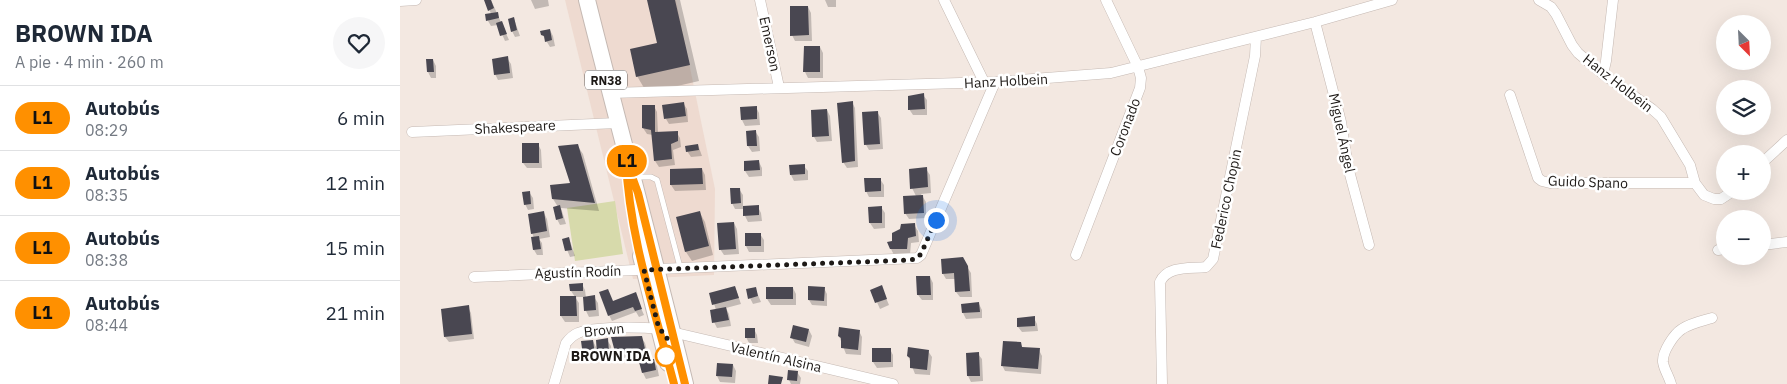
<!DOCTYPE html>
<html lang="es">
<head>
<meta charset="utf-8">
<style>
  :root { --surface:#fff; --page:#f6f6f7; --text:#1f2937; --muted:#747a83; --line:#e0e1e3 }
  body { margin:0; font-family:"IBM Plex Sans",sans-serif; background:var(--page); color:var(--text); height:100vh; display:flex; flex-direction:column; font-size:19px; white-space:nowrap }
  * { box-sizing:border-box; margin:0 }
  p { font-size:16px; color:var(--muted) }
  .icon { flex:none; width:28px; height:28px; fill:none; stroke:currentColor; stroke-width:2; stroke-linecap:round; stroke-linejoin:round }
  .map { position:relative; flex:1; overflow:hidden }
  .sheet { display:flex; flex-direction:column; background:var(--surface); width:400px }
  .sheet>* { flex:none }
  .badge { padding:0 10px; border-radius:16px; font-size:18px; line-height:32px }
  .needle { width:32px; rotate:156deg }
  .fabs { position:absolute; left:1316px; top:15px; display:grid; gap:10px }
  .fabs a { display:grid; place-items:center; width:55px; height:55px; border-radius:50%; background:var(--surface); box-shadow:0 5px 20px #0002; font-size:25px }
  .you { position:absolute; width:25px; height:25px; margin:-12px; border:4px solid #fff; border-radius:50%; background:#1a73e8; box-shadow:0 0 0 8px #1a73e833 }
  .map>.badge { position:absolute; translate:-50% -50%; box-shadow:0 0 0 2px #fff }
  .round { display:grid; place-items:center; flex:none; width:52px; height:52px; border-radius:26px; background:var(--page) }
  .headline { display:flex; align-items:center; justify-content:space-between; height:85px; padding:0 15px }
  h1 { font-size:24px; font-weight:800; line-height:38px }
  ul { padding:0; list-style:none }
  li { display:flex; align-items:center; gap:15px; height:65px; padding:0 15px; border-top:1px solid var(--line) }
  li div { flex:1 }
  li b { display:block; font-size:19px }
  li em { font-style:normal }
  li .badge { min-width:55px; font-weight:700; text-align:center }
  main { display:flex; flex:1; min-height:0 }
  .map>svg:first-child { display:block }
  .built { fill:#eedad0 }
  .green { fill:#d7daab }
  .shadow { fill:#0003 }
  .building { fill:#494751 }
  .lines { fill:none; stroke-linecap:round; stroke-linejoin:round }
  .service-casing { stroke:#c5b9b3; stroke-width:6 }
  .minor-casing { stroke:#c5b9b3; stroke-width:11 }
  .primary-casing { stroke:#c5b9b3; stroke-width:18 }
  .service { stroke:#fff; stroke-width:5 }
  .minor { stroke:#fff; stroke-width:10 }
  .primary { stroke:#fff; stroke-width:16 }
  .line-casing { stroke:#fff; stroke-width:11 }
  .line { stroke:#ff9000; stroke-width:8 }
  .walk { stroke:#1e1a17; stroke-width:5; stroke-dasharray:0 9 }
  .stop-dot { fill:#fff; stroke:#ff9000; stroke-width:2.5 }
  .labels { text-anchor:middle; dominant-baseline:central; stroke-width:5; stroke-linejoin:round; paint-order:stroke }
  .shield { fill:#fff; stroke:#625f5d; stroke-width:1 }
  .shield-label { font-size:12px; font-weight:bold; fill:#1e1a17 }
  .street-label { font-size:14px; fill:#1e1a17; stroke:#fff }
  .stop-label { font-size:14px; font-weight:bold; fill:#1e1a17; stroke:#fff; text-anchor:end }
</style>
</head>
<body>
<main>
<section class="sheet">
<div class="headline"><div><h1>BROWN IDA</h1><p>A pie · 4 min · 260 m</p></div><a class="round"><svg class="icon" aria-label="heart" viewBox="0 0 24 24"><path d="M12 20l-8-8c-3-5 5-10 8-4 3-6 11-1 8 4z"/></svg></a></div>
<ul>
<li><span class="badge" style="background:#ff9000;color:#111">L1</span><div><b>Autobús</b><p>08:29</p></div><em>6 min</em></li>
<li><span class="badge" style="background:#ff9000;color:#111">L1</span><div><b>Autobús</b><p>08:35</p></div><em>12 min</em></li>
<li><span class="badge" style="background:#ff9000;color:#111">L1</span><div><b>Autobús</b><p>08:38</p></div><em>15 min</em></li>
<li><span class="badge" style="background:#ff9000;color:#111">L1</span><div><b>Autobús</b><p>08:44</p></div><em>21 min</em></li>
</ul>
</section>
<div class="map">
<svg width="1387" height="384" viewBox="0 0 1387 384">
  <rect width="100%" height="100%" fill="#f3e8e1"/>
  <path class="built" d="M165,0h111l39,189 -1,86 -81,4z"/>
  <path class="green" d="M215,201l8,53 -48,7 -8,-53z"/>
  <path class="shadow" d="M86,0h5l18,40 -4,1 -7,-16 -7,1 -3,-5 3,-7z
    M131,0h17l1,6 -14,3z
    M249,0h31l19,81 -52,12 -10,-17 22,-32z
    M425,0h11v7h-8z
    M408,7l3,6 1,28h-17l-3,-6z
    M114,19l6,17 -5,1 -3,-6z
    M150,30l3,6 2,10 -5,1 -8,-13z
    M405,47h15l3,6v25h-15l-3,-6z
    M107,58l4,6 2,14 -15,2 -3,-6z
    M33,60l3,6v12h-5l-3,-6z
    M523,95l4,5v15h-14l-4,-6z
    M452,102l3,6 3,59 -11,1 -4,-6z
    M283,103l4,6 1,13 -19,2 -3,-5z
    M254,106l3,6 1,21h19l3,5 1,9 -8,3 2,15 -16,2 -4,-6 -2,-26 -6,-1 -4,-6z
    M356,107l3,6 1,12 -15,1 -3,-6z
    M427,110l3,6 2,25 -15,1 -3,-5z
    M477,112l4,6 2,31 -14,1 -3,-5z
    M355,131l4,6 1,14 -8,1 -4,-6 -1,-14z
    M138,144l3,6 1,18h-15l-4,-5z
    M177,145l6,9 16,57 -38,-3 5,16 -6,1 -3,-6 1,-12 -5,-8 19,-15z
    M298,145l4,11 -11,1 -4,-6z
    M359,162l3,6v8l-13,1 -4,-6z
    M404,166l4,5v9l-14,1 -3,-6z
    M302,169l3,6 1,15 -31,1 -4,-6v-15z
    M526,169l4,6 1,18 -10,1 5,8v16l-17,1 -4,-6 11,-17 -4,-8z
    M480,179l4,6v12h-15l-3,-6z
    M339,189l4,6v12h15l3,6 1,8 -14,1 -3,-6 -1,-7h-9l-3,-6z
    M129,192l4,6 1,11 -6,1 -3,-6z
    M481,207l4,6v15l-11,1 -4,-6z
    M144,213l3,6 3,18 -11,2 3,4 1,12h-6l-3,-5v-12l-2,-5z
    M300,213l5,9 8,33 -21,6 -6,-9z
    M334,223l3,6 2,25 -15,1 -4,-6z
    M514,225l4,6 1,11 -8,1 -1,12h-16l-3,-6 2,-7z
    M346,234h14l4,6v12h-15l-3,-6z
    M169,238l6,18 -5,1 -7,-17z
    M562,259l9,14 1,24h-12l-4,-5 -1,-13h-9l-3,-5z
    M530,277l3,6v17h-11l-4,-5z
    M182,284l3,6 1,8 8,-1 4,6 1,13 -10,1 -3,-6 -2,-14h-9l4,6v19h-14l-4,-6v-18l14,-1 -4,-6v-6z
    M335,287l6,17 -15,4 3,6 2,12 -14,2 -3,-6 2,-12 -5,-16z
    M355,288l6,14 -8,2 -3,-6z
    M393,288l3,6v11h-25l-4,-6z
    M424,288l3,6v12l-15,-1 -3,-5z
    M472,291l12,2 5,12 -9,4z
    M235,294l9,21 -5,2 -3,-5 -24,9 -3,-6 4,-13z
    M579,304l3,6v8l-16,1 -3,-6z
    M68,307l3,6 3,26 -25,3 -4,-5z
    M634,318l3,6 1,7 -16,1 -4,-5z
    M354,329l3,6 1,8h-9l-3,-6z
    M409,330l3,6 -3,11 -14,-4 -3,-5z
    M459,331l3,6 -1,18 -15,-1 -7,-18z
    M241,337l4,6 4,15h-29l-4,-6z
    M207,340l4,6 1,13 -10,1 -6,-10 1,10 -10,1 -3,-6 9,-14 5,10z
    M620,344l3,4 16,2 3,6 -1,18 -36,-3 -3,-6z
    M490,349l3,6v12l-16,1 -4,-6z
    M528,351l4,6 -2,18 -15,-1 -7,-18z
    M567,354h11l4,5 1,22 -12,1 -3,-6z
    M253,360l4,6 2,10 -13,3 -3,-6 -2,-10z
    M333,365l3,6 -1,12 -15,-1 -3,-6z
    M397,372l4,6 -1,6h-9l-2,-4z"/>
  <path class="building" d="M84,0h7l3,8 -6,3z
    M247,0h28l15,65 -54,12 -6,-28 27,-6z
    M390,6h18l1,29 -19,1z
    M98,12l1,6 -13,3 -1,-7z
    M114,17l3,13 -6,2 -3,-13z
    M102,21l5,13 -7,2 -4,-13z
    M150,29l2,11 -7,2 -1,-6 -3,-1 -1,-4z
    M404,46h16v26h-17z
    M108,56l2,17 -16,2 -2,-16z
    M26,59h7l1,13h-7z
    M524,93l1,16 -17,1v-14z
    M453,101l2,60 -13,2 -5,-60z
    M284,102l2,14 -22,3 -2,-14z
    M242,105h13v27l23,-1v10l-7,3 1,15 -18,2 -3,-31 -9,-2z
    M357,106v13l-16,1 -1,-13z
    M427,109l2,27 -17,1 -1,-27z
    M478,111l2,33 -16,1 -2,-33z
    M356,130l1,16h-10l-1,-15z
    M122,143h17v20h-17z
    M178,144l17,59 -43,-4 -2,-14 20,-2 -12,-37z
    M298,144l1,6 -13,2 -1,-6z
    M359,160l1,10 -16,1v-10z
    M405,164v10l-15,1 -1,-10z
    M527,167l1,20 -18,2 -1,-20z
    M302,168l1,16 -33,1v-16z
    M464,178h17v13l-16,1z
    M330,188h10l1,15 -10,1z
    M130,191l1,13 -7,1 -2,-13z
    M523,195l1,18 -20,1 -1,-18z
    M160,205l3,13 -7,2 -3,-13z
    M359,205v10l-16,1v-10z
    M482,206v17h-13l-1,-16z
    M144,211l3,20 -16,3 -3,-20z
    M300,211l9,35 -24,6 -9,-35z
    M334,222l2,27 -17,1 -2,-27z
    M515,223l1,13 -8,2 -1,11h-17l-3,-7 5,-1v-8l8,-4 1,-5z
    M345,233h16v13h-16z
    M139,236l2,13 -8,1 -2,-13z
    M169,237l3,13 -7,1 -3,-12z
    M563,257l5,9 2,25 -15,1 -1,-19 -12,1 -1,-15z
    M516,276h14l1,19h-14z
    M183,283v8h-13l-1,-7z
    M482,285l5,14 -12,4 -5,-13z
    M335,286l4,12 -27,7 -3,-12z
    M408,286l17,1 -1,14 -16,-1z
    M356,287l2,9 -10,3 -2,-10z
    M366,287h27v12h-27z
    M208,289l5,12 23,-9 6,17 -7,2 -2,-4 -25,9 -9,-24z
    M195,295l1,15 -12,1 -1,-14z
    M160,296h16l1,20h-17z
    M579,302l1,10 -18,1 -1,-9z
    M69,305l3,29 -28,3 -3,-28z
    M326,307l3,13 -17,3 -2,-13z
    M635,316v10l-18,1v-9z
    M393,325l16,4 -3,13 -16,-4z
    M439,327l21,3 -2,20 -17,-2v-10l-3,-2z
    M345,328h10v10h-10z
    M242,336l4,17 -31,-1 -4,-15z
    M208,338l1,15 -12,1 -1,-14z
    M193,340l2,15 -12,1 -2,-15z
    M603,341l18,1 1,5 18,1 -2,21 -37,-3z
    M508,347l21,3 -2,20 -17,-2v-10l-3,-2z
    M472,348h19v14h-19z
    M579,352l1,24h-13l-1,-23z
    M254,359l2,11 -14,3 -3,-11z
    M317,363l16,1 -1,13 -16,-1z
    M388,370l10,1 -1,10 -10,-1z
    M369,375l14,2 -2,7h-13z"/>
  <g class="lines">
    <g class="service-casing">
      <path id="service" d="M235,177h16l6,3 23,87"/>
    </g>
    <g class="minor-casing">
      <path id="minor" d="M360,0l19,87
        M544,0l40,82
        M1139,0l12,7 5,7 16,31 6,8 25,21 49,35 9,8 29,48 5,18 9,12 10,4h7l12,-8
        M0,1l16,-1
        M915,22l26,100 7,45 21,78
        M1203,74l3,-13 7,-61
        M210,93l385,-11 116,-9 204,-51 77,-22
        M1110,95l28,83 4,3 8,2h145
        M12,132l205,-9
        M1362,163l25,-23
        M1362,245l25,-3
        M1318,250l7,-1
        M676,255l64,-167 1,-10 -3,-11 -32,-67
        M74,277l443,-19 4,-3 74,-173
        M154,384l12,-41c4,-5 7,-8 12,-10 15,-7 64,-6 81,-4l234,55
        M762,384l-2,-102c8,-17 30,-13 46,-15l7,-8 42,-203 1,-19
        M1271,384c-2,-8 -7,-14 -8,-22 -1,-10 11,-28 19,-33 9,-6 20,-8 30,-11"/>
    </g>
    <g class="primary-casing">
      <path id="primary" d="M187,0c32,128 67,256 98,384
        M241,256l27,107"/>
    </g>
    <use href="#service" class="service"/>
    <use href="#minor" class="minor"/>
    <use href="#primary" class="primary"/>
  </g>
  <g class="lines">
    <g class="line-casing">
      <path id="line" d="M274,384c-19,-73 -45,-148 -48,-224l12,33 47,191"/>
    </g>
    <use href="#line" class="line"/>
    <path class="walk" d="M266,356c3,-12 4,-19 -7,-27l-15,-59 267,-10 6,-2 4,-4 15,-34"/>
  </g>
  <circle class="stop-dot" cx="266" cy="356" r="10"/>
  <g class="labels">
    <rect class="shield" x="185" y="70.5" width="42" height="19" rx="4"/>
    <g class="shield-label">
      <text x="206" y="80">RN38</text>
    </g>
    <g class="street-label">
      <text transform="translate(370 44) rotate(78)">Emerson</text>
      <text transform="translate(606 81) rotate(-3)">Hanz Holbein</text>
      <text transform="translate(1218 83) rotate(38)">Hanz Holbein</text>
      <text transform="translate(115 127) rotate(-3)">Shakespeare</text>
      <text transform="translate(725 127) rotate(-69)">Coronado</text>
      <text transform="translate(942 133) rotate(78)">Miguel Ángel</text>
      <text transform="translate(1188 182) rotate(2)">Guido Spano</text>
      <text transform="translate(826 199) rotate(-78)">Federico Chopin</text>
      <text transform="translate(178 272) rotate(-2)">Agustín Rodín</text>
      <text transform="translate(204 330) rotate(-6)">Brown</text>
      <text transform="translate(376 357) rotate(13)">Valentín Alsina</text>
    </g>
    <g class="stop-label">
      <text x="251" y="356">BROWN IDA</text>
    </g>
  </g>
</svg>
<div class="fabs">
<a><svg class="needle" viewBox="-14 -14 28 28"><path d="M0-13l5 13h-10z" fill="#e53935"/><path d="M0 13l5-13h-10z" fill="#747a83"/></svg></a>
<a><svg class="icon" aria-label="layers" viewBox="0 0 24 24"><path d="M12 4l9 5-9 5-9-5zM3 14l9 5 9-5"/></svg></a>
<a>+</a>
<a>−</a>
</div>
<div class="you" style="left:536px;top:220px"></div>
<b class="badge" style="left:227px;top:161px;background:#ff9000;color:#111">L1</b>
</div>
</main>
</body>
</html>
